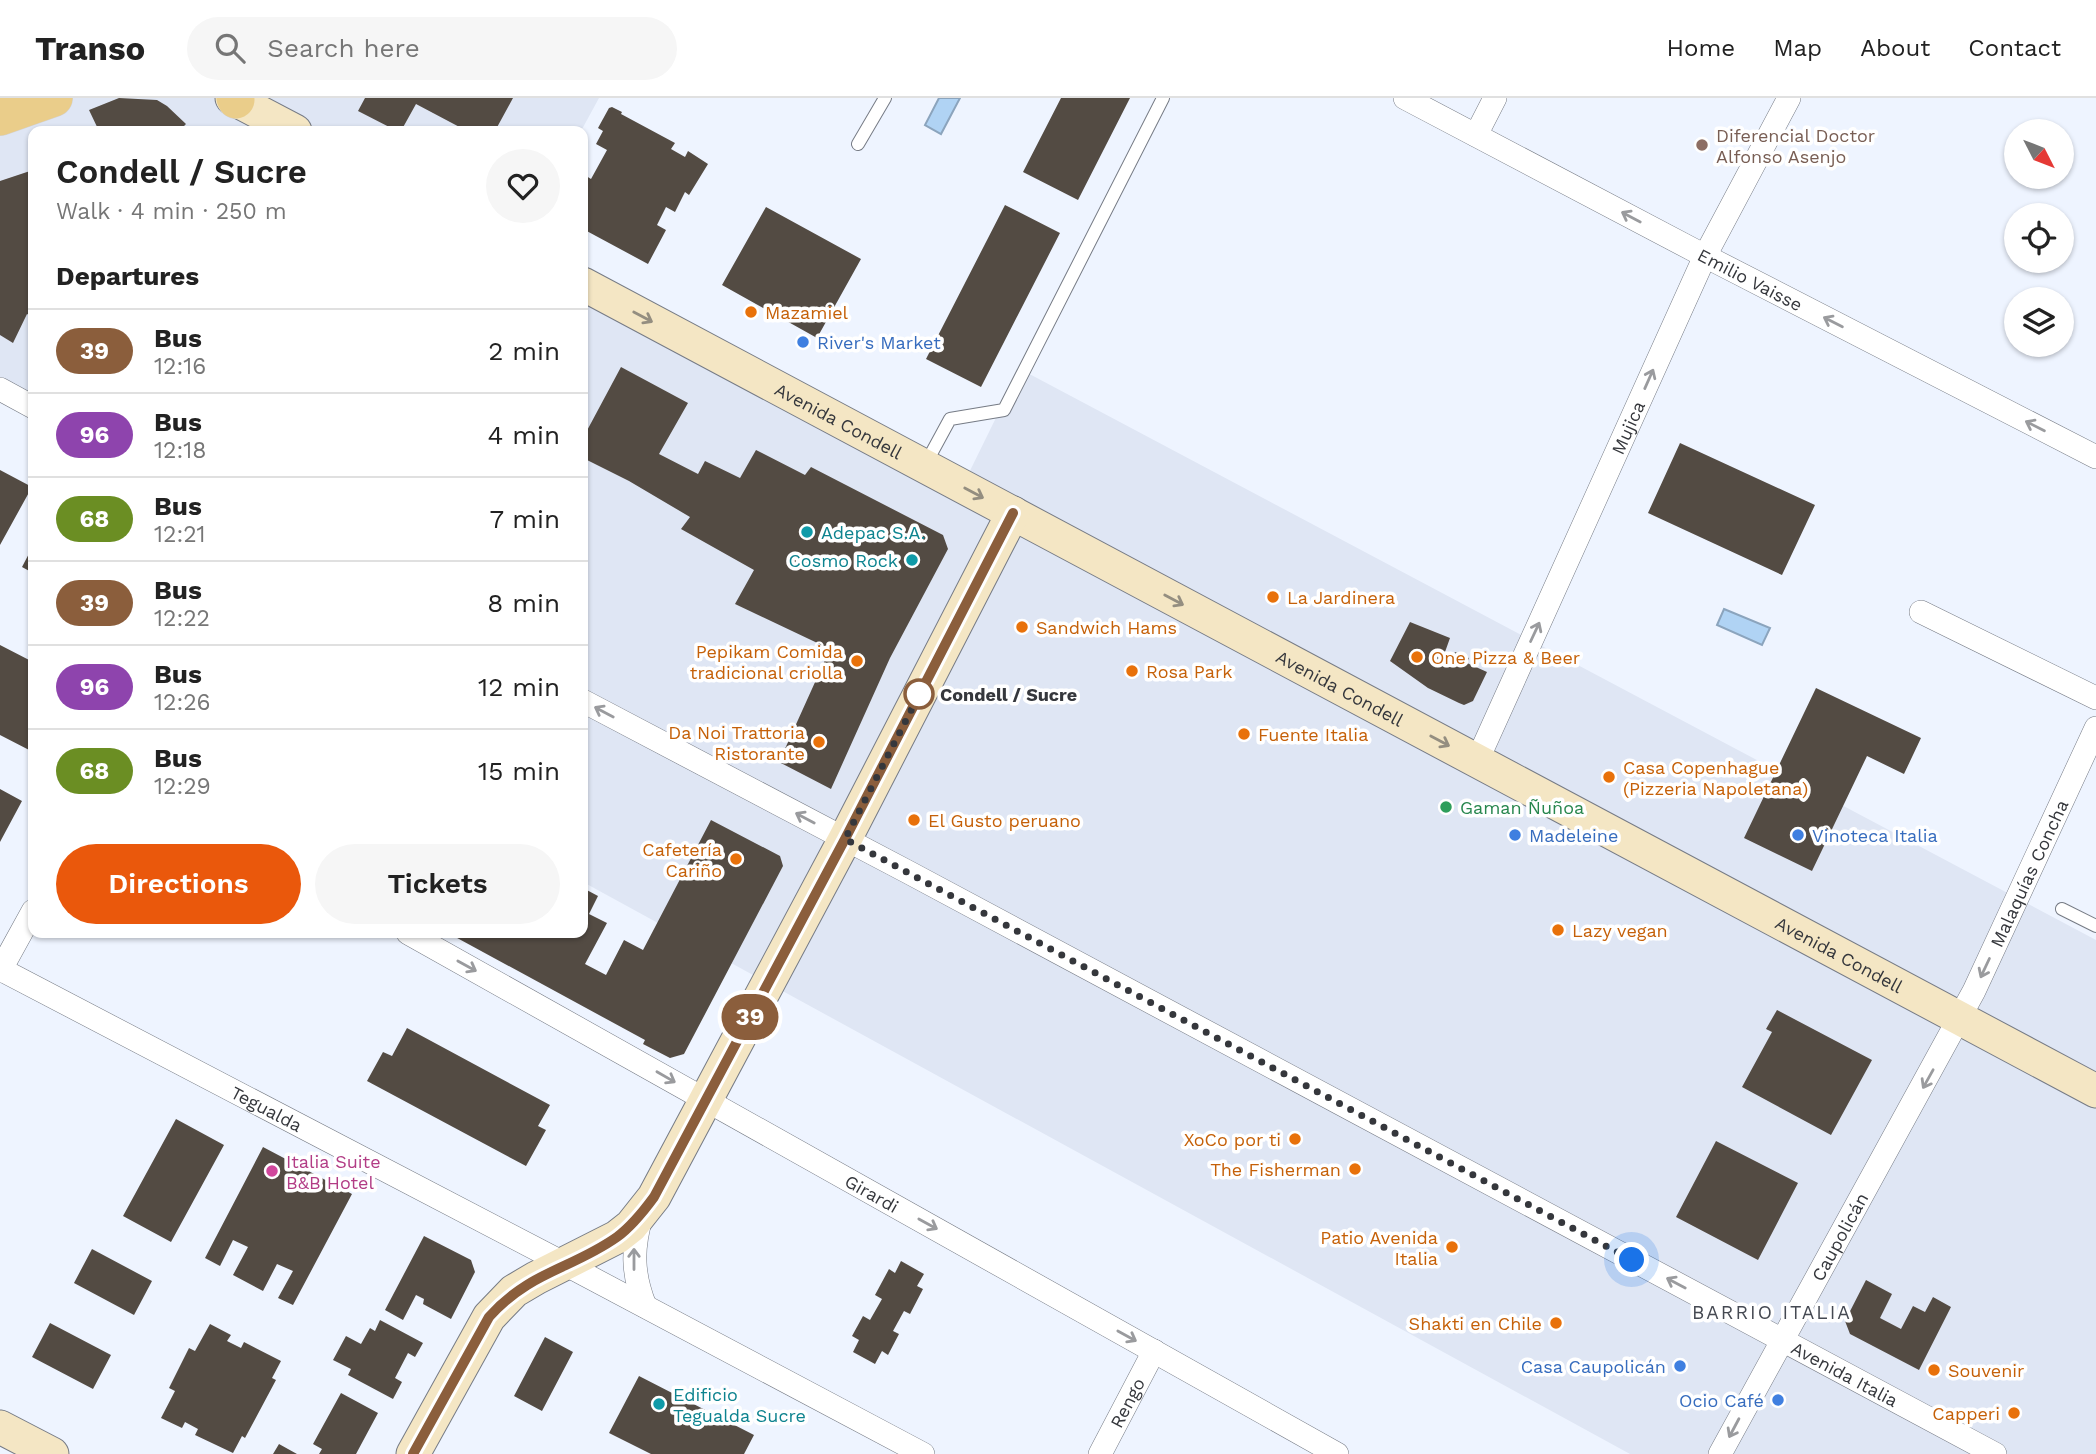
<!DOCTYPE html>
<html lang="en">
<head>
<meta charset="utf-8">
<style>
  :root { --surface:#fff; --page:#f6f6f6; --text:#222; --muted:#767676; --line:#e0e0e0; --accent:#ea580c }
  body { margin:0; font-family:"Work Sans",sans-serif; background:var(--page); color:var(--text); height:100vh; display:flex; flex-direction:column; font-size:26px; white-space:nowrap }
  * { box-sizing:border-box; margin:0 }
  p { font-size:23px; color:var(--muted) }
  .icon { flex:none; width:38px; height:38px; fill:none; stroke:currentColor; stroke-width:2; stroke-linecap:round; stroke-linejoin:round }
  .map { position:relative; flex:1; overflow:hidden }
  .drawer { position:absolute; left:28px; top:28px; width:560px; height:812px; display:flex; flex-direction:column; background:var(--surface); border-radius:14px; box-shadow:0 2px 5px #0004 }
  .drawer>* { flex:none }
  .badge { padding:0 14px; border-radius:23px; font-size:24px; line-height:46px }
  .needle { width:46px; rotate:132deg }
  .buttons { position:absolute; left:2004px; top:21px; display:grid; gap:14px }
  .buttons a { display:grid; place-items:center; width:70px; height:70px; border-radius:50%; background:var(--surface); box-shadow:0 2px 5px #0004; font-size:35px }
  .you { position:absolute; width:35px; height:35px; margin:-18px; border:5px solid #fff; border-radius:50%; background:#1a73e8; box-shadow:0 0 0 10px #1a73e833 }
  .map>.badge { position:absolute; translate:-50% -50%; box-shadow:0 0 0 4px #fff }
  h2 { padding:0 28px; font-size:26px; line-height:63px }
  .round { display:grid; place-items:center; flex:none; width:74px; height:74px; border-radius:37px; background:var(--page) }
  .overview { display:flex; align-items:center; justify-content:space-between; height:119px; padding:0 28px }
  h1 { font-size:33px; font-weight:600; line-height:52px }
  .primary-button { display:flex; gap:14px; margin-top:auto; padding:14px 28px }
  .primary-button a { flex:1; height:80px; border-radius:42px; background:var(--accent); color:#fff; font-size:28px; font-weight:600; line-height:80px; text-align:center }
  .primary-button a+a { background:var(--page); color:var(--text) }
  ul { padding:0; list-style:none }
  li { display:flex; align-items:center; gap:21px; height:84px; padding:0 28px; border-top:2px solid var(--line) }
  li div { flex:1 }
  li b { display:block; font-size:26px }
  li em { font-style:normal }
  li .badge { min-width:77px; font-weight:700; text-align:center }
  header { display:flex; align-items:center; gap:42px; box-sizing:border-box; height:98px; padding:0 35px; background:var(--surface); border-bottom:2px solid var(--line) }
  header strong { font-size:33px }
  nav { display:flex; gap:38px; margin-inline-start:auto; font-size:24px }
  .search { width:490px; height:63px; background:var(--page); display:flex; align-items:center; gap:18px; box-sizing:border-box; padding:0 24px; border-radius:38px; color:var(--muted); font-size:26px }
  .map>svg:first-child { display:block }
  .built { fill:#dfe6f4 }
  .water { fill:#b0d3f4; stroke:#8ba4bd; stroke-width:2 }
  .building { fill:#534b43 }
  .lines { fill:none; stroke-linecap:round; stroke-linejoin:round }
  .lane-casing { stroke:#767b85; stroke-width:14 }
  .street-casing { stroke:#767b85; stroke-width:24 }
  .secondary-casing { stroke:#767b85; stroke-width:35 }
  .primary-casing { stroke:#d3d3d4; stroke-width:38 }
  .lane { stroke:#fff; stroke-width:12 }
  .street { stroke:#fff; stroke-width:23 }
  .secondary { stroke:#f4e6c4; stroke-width:33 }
  .primary { stroke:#eacd8a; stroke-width:37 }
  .oneway { stroke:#9a9b9e }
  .oneway2 { stroke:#948e80 }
  .line-casing { stroke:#fff; stroke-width:16 }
  .line { stroke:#8b5e3c; stroke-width:10 }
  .walk { stroke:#35373c; stroke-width:7; stroke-dasharray:0 12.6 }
  .education-dot { fill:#8d6e63; stroke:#fff; stroke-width:2.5 }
  .food-dot { fill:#e8710a; stroke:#fff; stroke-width:2.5 }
  .shop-dot { fill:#3f7fe0; stroke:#fff; stroke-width:2.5 }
  .culture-dot { fill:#0f9aa8; stroke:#fff; stroke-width:2.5 }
  .stop-dot { fill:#fff; stroke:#8b5e3c; stroke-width:3.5 }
  .leisure-dot { fill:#2e9e5b; stroke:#fff; stroke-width:2.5 }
  .hotel-dot { fill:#d1479c; stroke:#fff; stroke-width:2.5 }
  .labels { text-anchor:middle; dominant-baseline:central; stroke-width:7; stroke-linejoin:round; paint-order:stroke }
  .education-label { font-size:18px; fill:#785e54; stroke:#fff; text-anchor:start }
  .street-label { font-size:18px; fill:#35373c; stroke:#fff }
  .food-label { font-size:18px; fill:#c56008; stroke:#fff; text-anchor:start }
  .shop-label { font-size:18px; fill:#366cbe; stroke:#fff; text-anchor:start }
  .culture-label { font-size:18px; fill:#0d838f; stroke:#fff; text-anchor:start }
  .stop-label { font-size:18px; font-weight:bold; fill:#35373c; stroke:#fff; text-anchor:start }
  .leisure-label { font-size:18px; fill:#27864d; stroke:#fff; text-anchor:start }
  .hotel-label { font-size:18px; fill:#b23c85; stroke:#fff; text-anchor:start }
  .neighbourhood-label { font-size:19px; letter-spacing:2px; fill:#454952; stroke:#fff }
</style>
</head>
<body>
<header>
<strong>Transo</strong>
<div class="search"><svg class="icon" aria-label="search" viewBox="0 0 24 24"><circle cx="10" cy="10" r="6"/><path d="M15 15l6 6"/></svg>Search here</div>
<nav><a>Home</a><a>Map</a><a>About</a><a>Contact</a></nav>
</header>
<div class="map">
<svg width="2096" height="1356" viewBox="0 0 2096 1356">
  <rect width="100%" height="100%" fill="#eef4ff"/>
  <path class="built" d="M0,0h599l-18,33h-548v277l-33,-18z
    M583,182l378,209 59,-120 1076,571v514h-466l-1047,-572z"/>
  <path class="water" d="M939,0h21l-19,36 -16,-9z
    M1724,511l46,19 -8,17 -45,-20z"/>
  <path class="building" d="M119,0l38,2 10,6 19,18 -7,7h-80l-10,-21z
    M365,0h148l-18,33h-28l-51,-27 -15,27h-4l-39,-20z
    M1061,0h69l-52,102 -55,-28z
    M612,9l10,5 -1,2 54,29 -4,6 14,8 3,-6 20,13 -19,31 -4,-3 -10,20 -9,-5 -9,18 9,5 -18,34 -65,-35v-55l8,5 16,-29 -11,-6 7,-13 -5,-3 11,-20z
    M33,72v147l-6,-3 -14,29 -13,-8v-154z
    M1005,107l55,28 -79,154 -55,-28z
    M766,109l95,52 -44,79 -95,-53z
    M621,269l67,36 -29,51 39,20 7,-13 35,17 16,-28 49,25 6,-8 132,68 5,14 -58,109 -59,131 -52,-27 51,-113 -95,-45 19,-34 -73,-41 9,-12 -61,-36 -46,-23v-20z
    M1680,345l135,62 -33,70 -134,-62z
    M0,372l32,17 -32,58z
    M33,448v27l-11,-6z
    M1410,524l40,16 -5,14 8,4 2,-4 14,6 -2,5 20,9 -14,29 -9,4 -5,-2 -31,-15 -38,-27z
    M0,547l33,17v90l-33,-17z
    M1816,590l105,50 -17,36 -37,-18 -55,115 -68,-33z
    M0,691l22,12 -22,41z
    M711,722l69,36 3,10 -99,188 -14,4 -27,-14 2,-4 -197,-107h135v-45l15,8 -9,18 18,9 -22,41 21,11 18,-35 19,10z
    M1777,912l95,50 -41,75 -89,-48 30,-55 -6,-3z
    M407,930l143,77 -12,21 8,4 -20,36 -159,-85 16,-29 9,4z
    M176,1021l48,26 -53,97 -48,-26z
    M1716,1043l82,42 -40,77 -82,-43z
    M263,1049l89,47 -59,111 -15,-7 15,-27 -16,-7 -14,27 -30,-16 15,-28 -15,-7 -13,26 -15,-8z
    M424,1138l47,24 4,12 -24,47 -28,-15 1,-5 -8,-4 -13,25 -18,-10z
    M92,1151l60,32 -18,34 -60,-32z
    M901,1163l23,13 -7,12 6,3 -13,25 -6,-3 -11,20 6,3 -11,21 -6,-4 -7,13 -22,-12 6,-12 -7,-4 11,-20 7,4 12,-21 -7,-4 14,-26 6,4z
    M1866,1182l26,14 -12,24 21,11 12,-23 12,6 8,-15 18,10 -32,63 -69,-36 -5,-13z
    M380,1222l43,23 -8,14 -7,-4 -13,25 7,4 -9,17 -45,-24 3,-6 -18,-9 13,-24 15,8 9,-16 5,3z
    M50,1225l61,32 -18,34 -61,-32z
    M210,1226l21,11 -4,6 14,7 3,-6 37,19 -9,17 4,2 -31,58 -3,-2 -9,17 -38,-18 3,-6 -13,-7 -3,6 -21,-10 14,-27 -6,-3 20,-40 6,3z
    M545,1239l28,15 -31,59 -28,-15z
    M639,1278l115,59 -10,19h-93l-42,-21z
    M341,1295l37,20 -22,41h-37l3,-5 -9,-5z
    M279,1346l18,10h-24z"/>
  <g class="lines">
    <g class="lane-casing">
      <path id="lane" d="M858,46l27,-46
        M925,367l25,-46 54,-9 159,-312
        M2062,811l34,17"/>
    </g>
    <g class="street-casing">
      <g id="street">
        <path id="s1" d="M1405,0l300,158 391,201"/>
        <path d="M1476,37l19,-37"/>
        <path d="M0,291l33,18"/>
        <path d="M1921,514l175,86"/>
        <path id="s2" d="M583,603l325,171 1087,582"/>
        <path id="s3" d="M1477,663l228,-505 84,-158"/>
        <path id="s4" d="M408,835l929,521"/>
        <path id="s5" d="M0,871l565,295 358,190"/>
        <path d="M0,873l33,-60"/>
        <path d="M642,1116c-10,34 -10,59 3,92"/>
        <path id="s6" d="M1100,1356l54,-103"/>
        <path id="s7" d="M1720,1356l254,-463 122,-263"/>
      </g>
    </g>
    <g class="secondary-casing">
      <g id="secondary">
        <path d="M232,0l63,33"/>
        <path id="s8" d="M583,186l1513,807"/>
        <path d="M0,1329l52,27"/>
        <path d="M413,1356l76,-137 25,-26 22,-13 81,-41 14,-11 23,-29 191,-358 168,-326"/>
      </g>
    </g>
    <g class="primary-casing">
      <path id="primary" d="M235,0l1,2
        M0,19l54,-19"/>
    </g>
    <use href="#lane" class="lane"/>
    <use href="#street" class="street"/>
    <use href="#secondary" class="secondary"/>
    <use href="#primary" class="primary"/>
  </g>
  <defs><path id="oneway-shaft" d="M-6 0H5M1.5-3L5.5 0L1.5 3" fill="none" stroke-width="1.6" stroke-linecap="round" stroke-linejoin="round" transform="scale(1.75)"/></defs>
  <g class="oneway">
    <use href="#oneway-shaft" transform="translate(1631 119) rotate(-152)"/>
    <use href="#oneway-shaft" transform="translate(1833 224) rotate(-153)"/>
    <use href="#oneway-shaft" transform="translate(1649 281) rotate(-66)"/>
    <use href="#oneway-shaft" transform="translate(2035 328) rotate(-153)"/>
    <use href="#oneway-shaft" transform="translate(1535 534) rotate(-65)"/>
    <use href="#oneway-shaft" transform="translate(604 614) rotate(-152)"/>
    <use href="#oneway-shaft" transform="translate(805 720) rotate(-152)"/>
    <use href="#oneway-shaft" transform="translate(467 868) rotate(29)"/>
    <use href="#oneway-shaft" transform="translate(1985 870) rotate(115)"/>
    <use href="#oneway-shaft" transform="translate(666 979) rotate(30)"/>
    <use href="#oneway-shaft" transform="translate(1928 981) rotate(119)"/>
    <use href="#oneway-shaft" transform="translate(928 1126) rotate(29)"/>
    <use href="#oneway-shaft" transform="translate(634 1161) rotate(-90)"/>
    <use href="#oneway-shaft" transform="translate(1676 1185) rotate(-152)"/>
    <use href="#oneway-shaft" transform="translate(1127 1238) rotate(29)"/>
    <use href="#oneway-shaft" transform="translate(1734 1330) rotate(118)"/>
  </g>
  <g class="oneway2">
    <use href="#oneway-shaft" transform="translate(643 219) rotate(28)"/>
    <use href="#oneway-shaft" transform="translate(974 395) rotate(28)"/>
    <use href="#oneway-shaft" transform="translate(1174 502) rotate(28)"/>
    <use href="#oneway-shaft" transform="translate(1440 643) rotate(28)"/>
  </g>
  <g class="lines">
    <g class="line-casing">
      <path id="line" d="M413,1356l76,-137c41,-46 83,-48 128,-80 15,-11 26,-25 37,-40l191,-358 168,-326"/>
    </g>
    <use href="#line" class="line"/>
    <path class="walk" d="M919,596l2,-3 -76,148 787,421"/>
  </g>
  <circle class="education-dot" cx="1702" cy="47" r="7"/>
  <g class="food-dot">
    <circle cx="751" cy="214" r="7"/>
    <circle cx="1273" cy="499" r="7"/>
    <circle cx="1022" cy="529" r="7"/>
    <circle cx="1417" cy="559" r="7"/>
    <circle cx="857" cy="563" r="7"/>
    <circle cx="1132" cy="573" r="7"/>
    <circle cx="1244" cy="636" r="7"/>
    <circle cx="819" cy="644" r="7"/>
    <circle cx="1609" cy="679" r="7"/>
    <circle cx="914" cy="722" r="7"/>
    <circle cx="736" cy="761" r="7"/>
    <circle cx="1558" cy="832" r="7"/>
    <circle cx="1295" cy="1041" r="7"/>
    <circle cx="1355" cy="1071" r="7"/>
    <circle cx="1452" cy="1149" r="7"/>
    <circle cx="1556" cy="1225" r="7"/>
    <circle cx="1934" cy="1272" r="7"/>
    <circle cx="2014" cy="1315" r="7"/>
  </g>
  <g class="shop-dot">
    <circle cx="803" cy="244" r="7"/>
    <circle cx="1515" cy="737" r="7"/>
    <circle cx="1798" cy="737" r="7"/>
    <circle cx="1680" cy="1268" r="7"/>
    <circle cx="1778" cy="1302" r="7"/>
  </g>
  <g class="culture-dot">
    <circle cx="807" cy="434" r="7"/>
    <circle cx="912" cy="462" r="7"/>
    <circle cx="659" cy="1306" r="7"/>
  </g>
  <circle class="stop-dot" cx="919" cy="596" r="14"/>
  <circle class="leisure-dot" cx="1446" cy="709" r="7"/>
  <circle class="hotel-dot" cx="272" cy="1073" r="7"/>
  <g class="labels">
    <g class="education-label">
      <text x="1716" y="37">Diferencial Doctor<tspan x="1716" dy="21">Alfonso Asenjo</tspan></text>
    </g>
    <g class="street-label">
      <text stroke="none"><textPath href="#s1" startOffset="390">Emilio Vaisse</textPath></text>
      <text stroke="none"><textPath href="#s8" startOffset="290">Avenida Condell</textPath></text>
      <text stroke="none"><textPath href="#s3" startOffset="366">Mujica</textPath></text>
      <text stroke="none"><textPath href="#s8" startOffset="858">Avenida Condell</textPath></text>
      <text stroke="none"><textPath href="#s7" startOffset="658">Malaquías Concha</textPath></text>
      <text stroke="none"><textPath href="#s8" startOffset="1424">Avenida Condell</textPath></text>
      <text stroke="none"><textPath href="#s5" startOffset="301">Tegualda</textPath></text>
      <text stroke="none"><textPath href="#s4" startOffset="532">Girardi</textPath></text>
      <text stroke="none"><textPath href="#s7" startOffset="248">Caupolicán</textPath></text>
      <text stroke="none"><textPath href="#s2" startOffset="1430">Avenida Italia</textPath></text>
      <text stroke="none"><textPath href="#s6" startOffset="58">Rengo</textPath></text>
    </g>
    <g class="food-label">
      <text x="765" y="214">Mazamiel</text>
      <text x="1287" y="499">La Jardinera</text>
      <text x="1036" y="529">Sandwich Hams</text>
      <text x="843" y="553" text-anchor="end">Pepikam Comida<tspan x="843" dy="21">tradicional criolla</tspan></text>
      <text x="1431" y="559">One Pizza &amp; Beer</text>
      <text x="1146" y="573">Rosa Park</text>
      <text x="805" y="634" text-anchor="end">Da Noi Trattoria<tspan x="805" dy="21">Ristorante</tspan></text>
      <text x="1258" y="636">Fuente Italia</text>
      <text x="1623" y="669">Casa Copenhague<tspan x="1623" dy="21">(Pizzeria Napoletana)</tspan></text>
      <text x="928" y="722">El Gusto peruano</text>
      <text x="722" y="751" text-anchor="end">Cafetería<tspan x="722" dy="21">Cariño</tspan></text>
      <text x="1572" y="832">Lazy vegan</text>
      <text x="1281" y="1041" text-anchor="end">XoCo por ti</text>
      <text x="1341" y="1071" text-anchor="end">The Fisherman</text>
      <text x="1438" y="1139" text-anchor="end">Patio Avenida<tspan x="1438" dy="21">Italia</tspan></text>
      <text x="1542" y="1225" text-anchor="end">Shakti en Chile</text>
      <text x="1948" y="1272">Souvenir</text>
      <text x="2000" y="1315" text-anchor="end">Capperi</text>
    </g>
    <g class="shop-label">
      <text x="817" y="244">River's Market</text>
      <text x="1529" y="737">Madeleine</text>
      <text x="1812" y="737">Vinoteca Italia</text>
      <text x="1666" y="1268" text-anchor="end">Casa Caupolicán</text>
      <text x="1764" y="1302" text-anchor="end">Ocio Café</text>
    </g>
    <g class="culture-label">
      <text x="821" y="434">Adepac S.A.</text>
      <text x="898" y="462" text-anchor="end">Cosmo Rock</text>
      <text x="673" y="1296">Edificio<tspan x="673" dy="21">Tegualda Sucre</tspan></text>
    </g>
    <g class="stop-label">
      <text x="940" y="596">Condell / Sucre</text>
    </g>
    <g class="leisure-label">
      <text x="1460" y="709">Gaman Ñuñoa</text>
    </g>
    <g class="hotel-label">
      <text x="286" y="1063">Italia Suite<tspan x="286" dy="21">B&amp;B Hotel</tspan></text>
    </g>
    <g class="neighbourhood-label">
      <text x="1772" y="1214">BARRIO ITALIA</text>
    </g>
  </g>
</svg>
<div class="buttons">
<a><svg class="needle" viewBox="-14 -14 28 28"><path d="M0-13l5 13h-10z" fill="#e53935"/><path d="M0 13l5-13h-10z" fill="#767676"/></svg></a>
<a><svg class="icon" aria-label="locate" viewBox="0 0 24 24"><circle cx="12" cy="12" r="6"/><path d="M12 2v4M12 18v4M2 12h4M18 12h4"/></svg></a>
<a><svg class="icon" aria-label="layers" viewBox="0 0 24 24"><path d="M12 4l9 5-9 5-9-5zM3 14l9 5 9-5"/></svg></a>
</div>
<div class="you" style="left:1632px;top:1162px"></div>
<b class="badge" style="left:750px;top:919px;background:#8b5e3c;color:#fff">39</b>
<section class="drawer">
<div class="overview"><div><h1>Condell / Sucre</h1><p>Walk · 4 min · 250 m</p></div><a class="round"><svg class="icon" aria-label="heart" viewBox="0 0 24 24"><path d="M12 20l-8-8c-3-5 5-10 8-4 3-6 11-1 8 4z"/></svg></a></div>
<h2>Departures</h2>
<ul>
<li><span class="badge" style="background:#8b5e3c;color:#fff">39</span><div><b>Bus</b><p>12:16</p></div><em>2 min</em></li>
<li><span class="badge" style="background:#8e44ad;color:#fff">96</span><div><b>Bus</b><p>12:18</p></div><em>4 min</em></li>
<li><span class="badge" style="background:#6b8e23;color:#fff">68</span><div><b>Bus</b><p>12:21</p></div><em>7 min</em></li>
<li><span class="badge" style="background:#8b5e3c;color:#fff">39</span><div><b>Bus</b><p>12:22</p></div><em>8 min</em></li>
<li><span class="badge" style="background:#8e44ad;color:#fff">96</span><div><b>Bus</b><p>12:26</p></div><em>12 min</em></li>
<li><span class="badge" style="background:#6b8e23;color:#fff">68</span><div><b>Bus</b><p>12:29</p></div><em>15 min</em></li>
</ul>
<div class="primary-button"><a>Directions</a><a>Tickets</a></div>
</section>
</div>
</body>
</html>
